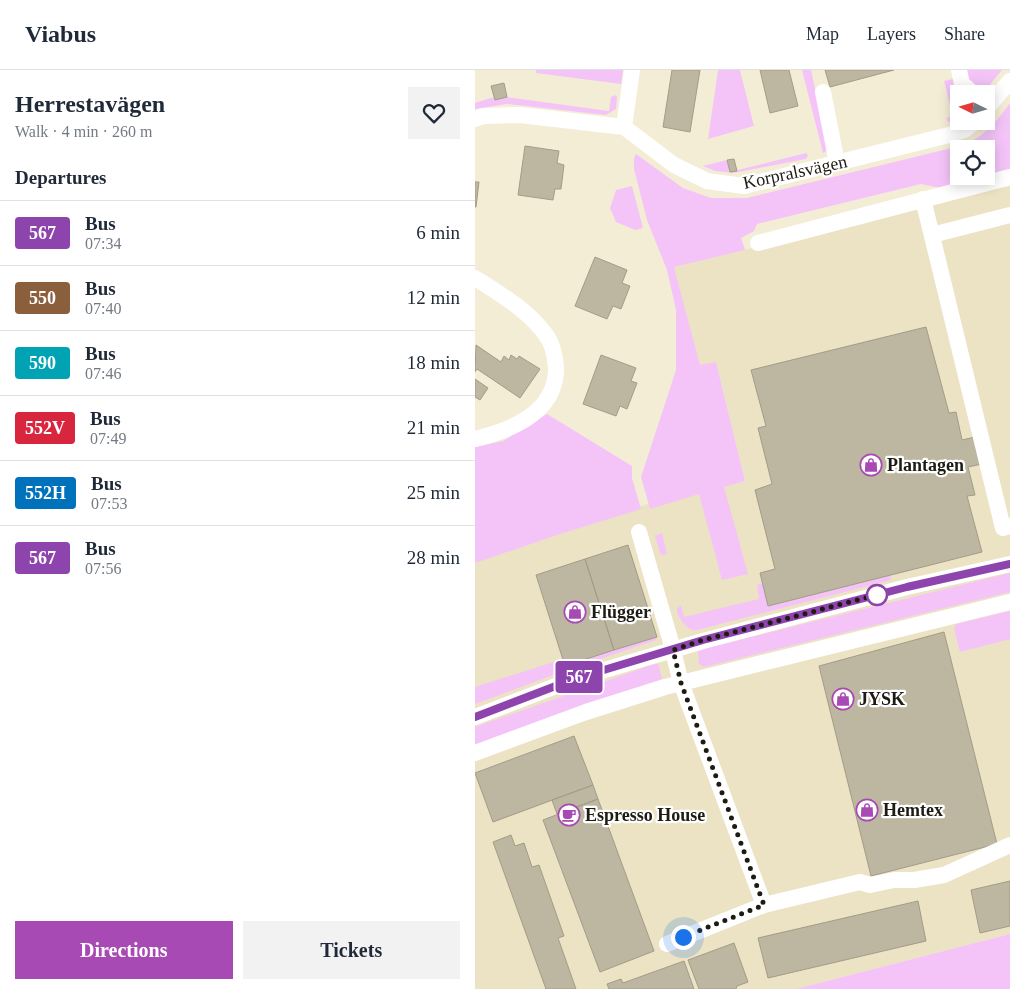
<!DOCTYPE html>
<html lang="en">
<head>
<meta charset="utf-8">
<style>
  :root { --surface:#fff; --page:#f2f2f3; --text:#1f2937; --muted:#747a83; --line:#e0e1e3; --accent:#a84ab3 }
  body { margin:0; font-family:Georgia,serif; background:var(--page); color:var(--text); height:100vh; display:flex; flex-direction:column; font-size:19px; white-space:nowrap }
  * { box-sizing:border-box; margin:0 }
  p { font-size:16px; color:var(--muted) }
  .icon { flex:none; width:28px; height:28px; fill:none; stroke:currentColor; stroke-width:2; stroke-linecap:round; stroke-linejoin:round }
  .map { position:relative; flex:1; overflow:hidden }
  .sheet { display:flex; flex-direction:column; background:var(--surface); width:475px }
  .sheet>* { flex:none }
  .badge { padding:0 10px; border-radius:4px; font-size:18px; line-height:32px }
  .needle { width:32px; rotate:275deg }
  .buttons { position:absolute; left:475px; top:15px; display:grid; gap:10px }
  .buttons a { display:grid; place-items:center; width:45px; height:45px; border-radius:0px; background:var(--surface); box-shadow:0 2px 12px #0003; font-size:25px }
  .you { position:absolute; width:25px; height:25px; margin:-12px; border:4px solid #fff; border-radius:50%; background:#1a73e8; box-shadow:0 0 0 8px #1a73e833 }
  .map>.badge { position:absolute; translate:-50% -50%; box-shadow:0 0 0 2px #fff }
  h2 { padding:0 15px; font-size:19px; line-height:45px }
  .round { display:grid; place-items:center; flex:none; width:52px; height:52px; border-radius:0px; background:var(--page) }
  .overview { display:flex; align-items:center; justify-content:space-between; height:85px; padding:0 15px }
  h1 { font-size:24px; font-weight:800; line-height:38px }
  .primary-button { display:flex; gap:10px; margin-top:auto; padding:10px 15px }
  .primary-button a { flex:1; height:58px; border-radius:0px; background:var(--accent); color:#fff; font-size:20px; font-weight:800; line-height:58px; text-align:center }
  .primary-button a+a { background:var(--page); color:var(--text) }
  ul { padding:0; list-style:none }
  li { display:flex; align-items:center; gap:15px; height:65px; padding:0 15px; border-top:1px solid var(--line) }
  li div { flex:1 }
  li b { display:block; font-size:19px }
  li em { font-style:normal }
  li .badge { min-width:55px; font-weight:700; text-align:center }
  header { display:flex; align-items:center; gap:30px; box-sizing:border-box; height:70px; padding:0 25px; background:var(--surface); border-bottom:1px solid var(--line) }
  header strong { font-size:24px }
  nav { display:flex; gap:28px; margin-inline-start:auto; font-size:18px }
  main { display:flex; flex:1; min-height:0 }
  .map>svg:first-child { display:block }
  .built { fill:#ece2c4 }
  .green { fill:#f4c4f9 }
  .building { fill:#bdb6a0; stroke:#a39c87 }
  .lines { fill:none; stroke-linecap:round; stroke-linejoin:round }
  .minor { stroke:#fff; stroke-width:16 }
  .line-casing { stroke:#fff; stroke-width:11 }
  .line { stroke:#8e44ad; stroke-width:8 }
  .walk { stroke:#1e1b13; stroke-width:5; stroke-dasharray:0 9 }
  .stop-dot { fill:#fff; stroke:#8e44ad; stroke-width:2.5 }
  .labels { text-anchor:middle; dominant-baseline:central; stroke-width:4.5; stroke-linejoin:round; paint-order:stroke }
  .street-label { font-size:18px; fill:#1e1b13; stroke:#fff }
  .poi-label { font-size:18px; font-weight:bold; fill:#1e1b13; stroke:#fff; text-anchor:start }
</style>
</head>
<body>
<header>
<strong>Viabus</strong>
<nav><a>Map</a><a>Layers</a><a>Share</a></nav>
</header>
<main>
<section class="sheet">
<div class="overview"><div><h1>Herrestavägen</h1><p>Walk · 4 min · 260 m</p></div><a class="round"><svg class="icon" aria-label="heart" viewBox="0 0 24 24"><path d="M12 20l-8-8c-3-5 5-10 8-4 3-6 11-1 8 4z"/></svg></a></div>
<h2>Departures</h2>
<ul>
<li><span class="badge" style="background:#8e44ad;color:#fff">567</span><div><b>Bus</b><p>07:34</p></div><em>6 min</em></li>
<li><span class="badge" style="background:#8b5e3c;color:#fff">550</span><div><b>Bus</b><p>07:40</p></div><em>12 min</em></li>
<li><span class="badge" style="background:#00a3b4;color:#fff">590</span><div><b>Bus</b><p>07:46</p></div><em>18 min</em></li>
<li><span class="badge" style="background:#d7263d;color:#fff">552V</span><div><b>Bus</b><p>07:49</p></div><em>21 min</em></li>
<li><span class="badge" style="background:#0072bc;color:#fff">552H</span><div><b>Bus</b><p>07:53</p></div><em>25 min</em></li>
<li><span class="badge" style="background:#8e44ad;color:#fff">567</span><div><b>Bus</b><p>07:56</p></div><em>28 min</em></li>
</ul>
<div class="primary-button"><a>Directions</a><a>Tickets</a></div>
</section>
<div class="map">
<svg width="535" height="919" viewBox="0 0 535 919">
  <rect width="100%" height="100%" fill="#f4edd6"/>
  <path class="built" d="M535,116v748l-214,55h-321v-429l166,-54 104,-25 -29,-119 -16,4 -26,-99z"/>
  <path class="green" d="M61,0h87l-2,14 -85,-11z
    M243,0h22l14,56 -46,13z
    M327,0h9l17,80 -5,3z
    M486,0h41l-20,24z
    M478,9l11,15h-5v25l-11,3 -1,-4 6,-2 -9,-35z
    M140,25l2,2 -1,12 -10,6 -99,-11 -32,5v-6l19,-6 1,3 12,-3 102,14 2,-14z
    M535,33v66l-24,6v-26h-27v27h24l-43,12 -19,-4 -164,40 -3,7 -13,7 4,12 -71,17 26,98 16,-3 29,119 -21,6 24,87 -26,6 -23,-86 -49,15 -9,-32 35,-107v-60l-9,-40 -20,-50 -13,-51v-11l2,-4 47,34 28,10h36l217,-53c22,-10 32,-23 46,-42z
    M331,83l2,2 -2,4 -73,14 -18,-2 -12,-5 24,-6 3,12z
    M157,116l11,42 -8,2 -19,-8 -6,-14 6,-18z
    M72,344l85,52v12l9,31 -81,25 -85,29v-116l28,-6z
    M187,463l5,21 -5,1 -2,-2 -5,-17z
    M535,503v19l-306,75 -5,-3 -1,-14z
    M415,505l1,5 -194,50c-10,1 -16,-9 -20,-18v-4l4,-3 3,12 75,-18 -2,-14 6,-2 6,23z
    M535,541v28l-50,13 -6,-24 2,-4z
    M182,567l-1,3 -97,33 -84,31v-17l88,-28 51,-9z
    M179,594h4l4,14 -2,4 -185,65v-20z
    M535,864v55h-214z"/>
  <path class="building" d="M197,0h28l-10,62 -27,-5z
    M285,0h29l9,36 -28,7z
    M350,0h69l-64,17z
    M29,13l3,14 -12,3 -4,-14z
    M50,76l34,5 -2,12 7,2 -3,24h-6l-2,11 -35,-5z
    M259,89l3,12 -7,1 -3,-12z
    M0,112h4l-3,25h-1z
    M120,187l32,13 -5,13 8,3 -9,23 -8,-3 -6,13 -32,-13z
    M451,257l23,86 7,-1 6,28 13,-3 7,27 -14,3 7,28 -8,1 15,56 -214,54 -8,-33 15,-4 -20,-79 17,-6 -14,-56 8,-2 -15,-56z
    M1,275l25,17 3,-6 5,4 2,-5 6,4 2,-3 21,13 -20,29 -43,-29 -2,3z
    M126,285l35,13 -5,13 6,2 -10,26 -7,-3 -4,10 -33,-12z
    M0,309l13,9 -8,12 -5,-3z
    M153,475l29,92 -43,13 -29,-91z
    M110,489l29,91 -49,16 -29,-91z
    M469,562l53,212 -126,32 -52,-210z
    M99,666l19,49 -100,37 -18,-49z
    M118,715l5,14 -41,15 -5,-14z
    M123,729l56,152 -54,21 -57,-152z
    M36,765l4,11 9,-3 8,24 7,-2 25,71 -6,2 18,51h-30l-53,-147z
    M535,811v45l-30,7 -9,-43z
    M443,831l8,40 -158,37 -10,-40z
    M259,873l14,39 -11,4 -1,3h-37l-11,-29z
    M209,891l10,28h-85l-2,-5 14,-5 2,4z"/>
  <g class="lines">
    <path class="minor" d="M484,0l3,14 12,10
      M348,22l14,71
      M511,39l24,-28
      M0,49l8,-3 37,-1 104,12 50,38 33,16 37,5 205,-51 15,-5 12,-9
      M149,57l8,-57
      M448,129l80,329 7,-2
      M457,165l78,-20
      M283,173l252,-66
      M0,208c25,16 53,32 71,57 7,9 9,21 10,32 1,45 -44,63 -81,72
      M164,462l31,107 11,44 83,222
      M0,647l99,-38 129,-38 204,-54 103,-23
      M0,683l111,-41 79,-25 345,-85
      M192,874l97,-39 96,-23 10,3 24,-5h20l30,-5 66,-30"/>
  </g>
  <g class="lines">
    <g class="line-casing">
      <path id="line" d="M0,647l99,-38 129,-39 204,-53 103,-23"/>
    </g>
    <use href="#line" class="line"/>
    <path class="walk" d="M208,867l81,-32 -83,-222 -8,-33 30,-10 174,-45"/>
  </g>
  <defs>
    <g id="shop-ring" transform="scale(1.125)"><circle r="9.5" fill="#fff" stroke="#a84ab3" stroke-width="1.5"/><path d="M-5-2.5h2.3a2.7 3.5 0 0 1 5.4 0H5L5.5 6h-11ZM-1.5-2.5h3a1.5 2.3 0 0 0-3 0Z" fill="#a84ab3"/></g>
    <g id="cafe-ring" transform="scale(1.125)"><circle r="9.5" fill="#fff" stroke="#a84ab3" stroke-width="1.5"/><path d="M-5.5-4.5H6V0H3Q3 3.5 0 3.5H-2.5Q-5.5 3.5-5.5 0ZM3-3.2v2h1.7v-2ZM-6 4.5H4V6H-6Z" fill="#a84ab3"/></g>
  </defs>
  <g fill-rule="evenodd">
    <use href="#shop-ring" x="396" y="395"/>
    <use href="#shop-ring" x="100" y="542"/>
    <use href="#shop-ring" x="368" y="629"/>
    <use href="#shop-ring" x="392" y="740"/>
    <use href="#cafe-ring" x="94" y="745"/>
  </g>
  <circle class="stop-dot" cx="402" cy="525" r="10"/>
  <g class="labels">
    <g class="street-label">
      <text transform="translate(320 102) rotate(-12)">Korpralsvägen</text>
    </g>
    <g class="poi-label">
      <text x="412" y="395">Plantagen</text>
      <text x="116" y="542">Flügger</text>
      <text x="384" y="629">JYSK</text>
      <text x="408" y="740">Hemtex</text>
      <text x="110" y="745">Espresso House</text>
    </g>
  </g>
</svg>
<div class="buttons">
<a><svg class="needle" viewBox="-14 -14 28 28"><path d="M0-13l5 13h-10z" fill="#e53935"/><path d="M0 13l5-13h-10z" fill="#747a83"/></svg></a>
<a><svg class="icon" aria-label="locate" viewBox="0 0 24 24"><circle cx="12" cy="12" r="6"/><path d="M12 2v4M12 18v4M2 12h4M18 12h4"/></svg></a>
</div>
<div class="you" style="left:208px;top:867px"></div>
<b class="badge" style="left:104px;top:607px;background:#8e44ad;color:#fff">567</b>
</div>
</main>
</body>
</html>
